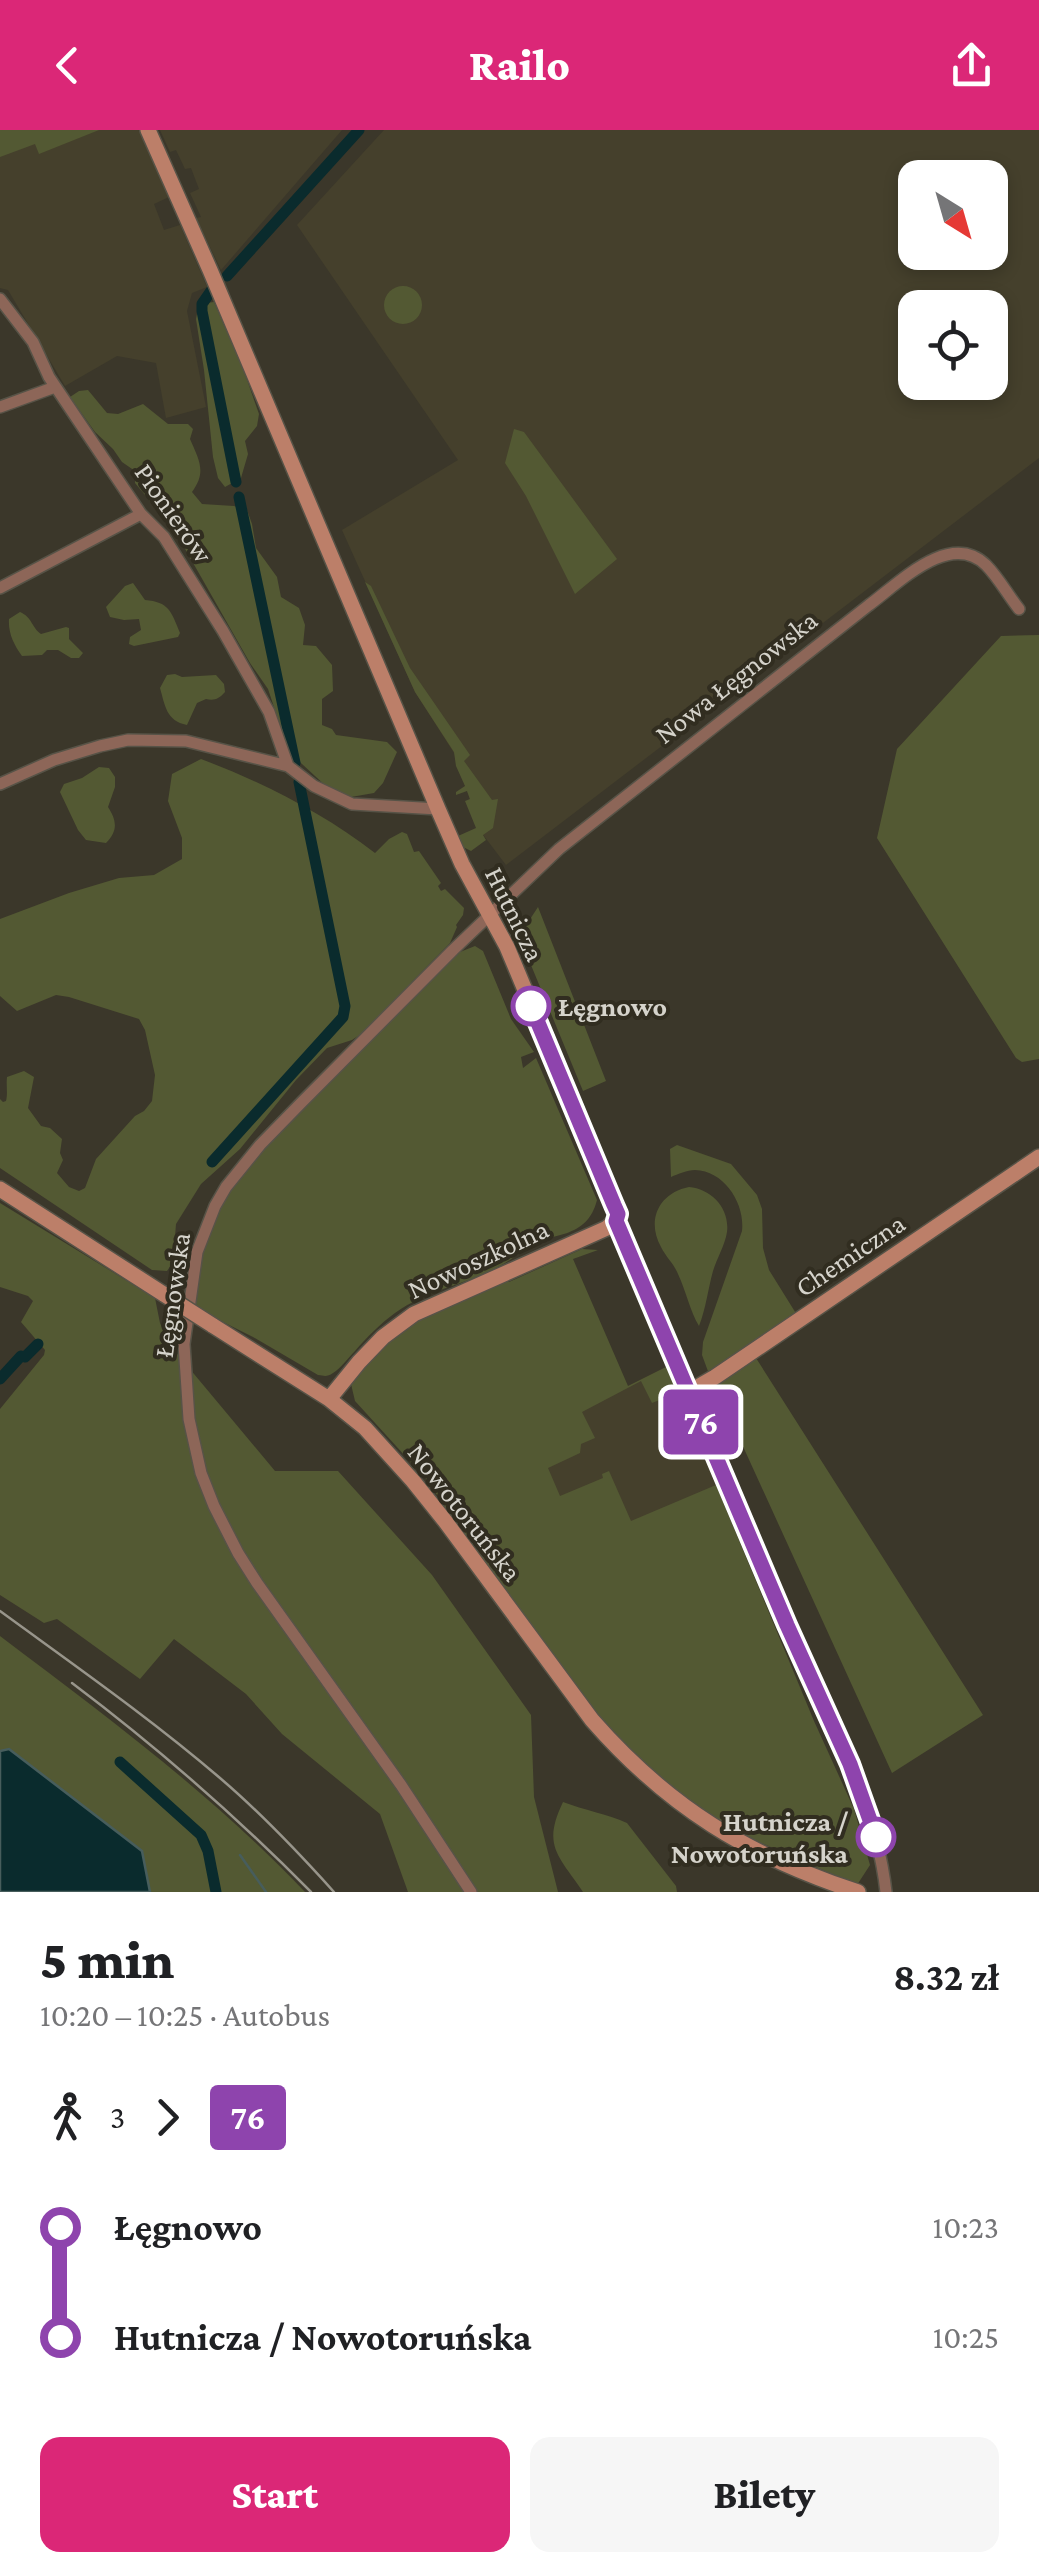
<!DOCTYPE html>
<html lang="pl">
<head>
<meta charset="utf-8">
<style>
  :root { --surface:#fff; --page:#f6f6f6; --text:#202124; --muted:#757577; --accent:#db2777 }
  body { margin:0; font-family:"Crimson Pro",serif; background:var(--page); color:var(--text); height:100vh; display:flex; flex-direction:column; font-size:38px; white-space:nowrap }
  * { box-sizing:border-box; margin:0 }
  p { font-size:32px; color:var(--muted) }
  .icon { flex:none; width:55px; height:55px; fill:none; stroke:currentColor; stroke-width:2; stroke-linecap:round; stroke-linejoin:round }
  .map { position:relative; height:1762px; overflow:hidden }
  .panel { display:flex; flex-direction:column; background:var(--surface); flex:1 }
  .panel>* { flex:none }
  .badge { padding:0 20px; border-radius:8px; font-size:35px; line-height:65px }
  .needle { width:65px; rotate:143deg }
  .tools { position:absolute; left:898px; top:30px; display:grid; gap:20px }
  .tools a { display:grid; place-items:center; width:110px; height:110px; border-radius:20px; background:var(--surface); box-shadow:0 5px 15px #0003; font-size:50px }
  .map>.badge { position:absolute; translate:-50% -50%; box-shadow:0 0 0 5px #fff }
  .legs { display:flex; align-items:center; gap:15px; height:110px; padding:0 40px; font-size:32px }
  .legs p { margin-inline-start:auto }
  .head { display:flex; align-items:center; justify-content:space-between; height:170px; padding:0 40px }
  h1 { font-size:55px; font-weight:800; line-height:75px }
  .action { display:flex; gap:20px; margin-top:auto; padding:20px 40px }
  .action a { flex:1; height:115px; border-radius:20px; background:var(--accent); color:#fff; font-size:40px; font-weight:800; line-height:115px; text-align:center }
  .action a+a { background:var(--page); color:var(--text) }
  ul { padding:0 40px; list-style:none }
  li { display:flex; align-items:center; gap:35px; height:110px; font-size:38px }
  li i { display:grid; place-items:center; width:15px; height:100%; margin:0 12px; background:currentColor }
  li i::after { content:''; width:25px; height:25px; margin:-12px; border:8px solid; border-radius:50%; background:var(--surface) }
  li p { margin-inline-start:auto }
  li:first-child i { background:linear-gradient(#0000 50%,currentColor 0) }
  li:last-child i { background:linear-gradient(currentColor 50%,#0000 0) }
  header { display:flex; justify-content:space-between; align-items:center; height:130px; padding:0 40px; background:var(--accent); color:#fff; font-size:45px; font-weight:800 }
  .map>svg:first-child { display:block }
  .built { fill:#45402c; fill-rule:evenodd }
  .green { fill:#535933 }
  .water { fill:#0a2b2d; stroke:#475d5c; stroke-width:2.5 }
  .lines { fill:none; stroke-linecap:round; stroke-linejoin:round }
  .stream { stroke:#475d5c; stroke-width:2.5 }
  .canal { stroke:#0a2b2d; stroke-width:11 }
  .street-casing { stroke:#575347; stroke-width:14 }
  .secondary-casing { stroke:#575347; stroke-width:18 }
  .street { stroke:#8d6658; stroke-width:11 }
  .secondary { stroke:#bc7f69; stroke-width:15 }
  .rail { stroke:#98958b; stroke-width:2.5 }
  .secondary-bridge-casing { stroke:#575347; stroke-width:18; stroke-linecap:butt }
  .secondary-bridge { stroke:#bc7f69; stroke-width:15 }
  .line-1-casing { stroke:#fff; stroke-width:22 }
  .line-1 { stroke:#8e44ad; stroke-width:15 }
  .stop-1-dot { fill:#fff; stroke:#8e44ad; stroke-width:5 }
  .labels { text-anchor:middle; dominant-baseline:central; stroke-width:8; stroke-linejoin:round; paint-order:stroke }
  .street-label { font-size:28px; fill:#d5d3cb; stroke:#312d20 }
  .stop-label { font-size:28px; font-weight:bold; fill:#d5d3cb; stroke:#312d20; text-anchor:start }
</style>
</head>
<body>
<header><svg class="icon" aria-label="back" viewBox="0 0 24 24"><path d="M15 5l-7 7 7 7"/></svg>Railo<svg class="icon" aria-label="share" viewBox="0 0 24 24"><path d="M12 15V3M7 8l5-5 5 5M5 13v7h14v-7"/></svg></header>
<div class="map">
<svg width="1039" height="1762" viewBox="0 0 1039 1762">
  <rect width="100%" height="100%" fill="#3b372a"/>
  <path class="built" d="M0,0h140l29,67 -15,7 10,26 16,-5 27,62 -15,6 -5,18 19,96 -40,11 -10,-55 -39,-7 -52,30 -57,-96 -8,-2z
    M160,0h182l-121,140 -25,-52 5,-1 -11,-24 9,-4 -8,-21 -6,1 -9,-19 -6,2z
    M384,0h655v328l-533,407 -25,-33 -27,-79 -39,-61 -73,-162 116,-70 -161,-235zM915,48h75v74h-75zM915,178h75v74h-75z
    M666,1237l52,123 -201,81 38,-148z"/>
  <path class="green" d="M0,0h99l-60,24 -4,-10 -35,13z
    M384 175a19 19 0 1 1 38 0a19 19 0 1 1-38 0Z
    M214,172l30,69 15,43 -2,12 -12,15 3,13 -7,24 -16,9 -7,-9 -5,-21 -9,-87 -8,-51 3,-15z
    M88,260l19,23 11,1 25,-10 25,20h20l5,5 -3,10c9,21 17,33 2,53l10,12 32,2 13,4 5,14 4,24 21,29 4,20 18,11 6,17 -2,20 13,1 16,19 1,26 -11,8v26l10,4 4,6 51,7 10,10 -14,31 -9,10 -23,4 -23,-9 -39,-36 -21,-63 -18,-26 -66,-116 -24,-34 -25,-30v-12l-13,-9 -9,-13 -18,-17 -25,-35 9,-6z
    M514,299l10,3 93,127 -42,35 -49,-98 -21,-33z
    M365,452l6,4 39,82 60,87 -6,6 28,39 6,-1 -5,29 -10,7 3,5 -15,11 -8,-4 -5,-11 18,-8 -11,-27 5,-2 -3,-8 -11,4v-3l9,-6 -9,-20 -2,-14 -39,-60z
    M133,453l12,17c24,2 26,11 35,33l-2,4 -44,9 -5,-2 1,-7 11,-7 -2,-11 -15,1 -14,-3 -4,-10 19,-21z
    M20,482c12,5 12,16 21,22l25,-7 3,1v11l14,14 -4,5h-8l-13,-8h-11l-5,5 -20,1c-8,-11 -14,-23 -13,-37z
    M1039,505v424l-17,3 -6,-4 -139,-220 20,-89 104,-113z
    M175,544l7,3 34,-2 8,9 1,8c-6,7 -11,9 -19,7l-9,4 -10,22c-21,-4 -22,-20 -27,-37l7,-13z
    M201,629c61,23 122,54 174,94l14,-14 13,-7 5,2 7,18 5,-1 22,32 -3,3 3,5 4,-2 19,19 -1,7 -7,10 1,2 -7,16 -89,91 -9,6 -25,8 -31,32 -56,69 -39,35 -25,40 -3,38 -6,9 -15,-1 -152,-102v-69l3,3 3,-1c2,-8 0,-15 1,-24l17,-6 10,6 -6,31 13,18 9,2 12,11 -2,14 3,7 -6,13 12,14 10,4 6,-3 11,-29 39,-43 9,-5 8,-10 3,-26 -10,-45 -6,-11 -70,-22 -13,-2 -39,16 -17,-15v-77l69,-26 50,-15 35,-3 28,-16v-21l-14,-37 4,-27z
    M99,637l10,1 6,9v10l-7,20c9,14 10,24 -2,36l-20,-3 -8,-10 -18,-38 4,-8 18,-6z
    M538,777l68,174 -23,10 -64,-155z
    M475,816l8,5 28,68 23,33 -13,5 2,11 13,-10 61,142c-10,40 -46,33 -75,46l1,3 -9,4v4c-36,27 -80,28 -119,56 -15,11 -28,24 -40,38 -7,7 -14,17 -22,22 -6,4 -8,3 -15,2l-65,-38 -38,-19 -22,-15c4,-25 7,-51 17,-74 24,-61 84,-115 129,-160 40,-39 80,-78 121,-117z
    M677,1015l54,19 26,31 5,14 1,39 6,22 28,45 -88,59 -7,-19 1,-13 39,-111c3,-27 -17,-60 -47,-61 -8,0 -17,4 -24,7l-1,-28z
    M689,1057c22,2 41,21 38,45 -2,13 -10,26 -14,39 -5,18 -7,37 -14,55 -9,-15 -13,-35 -21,-52 -4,-10 -12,-17 -17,-27 -15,-27 -2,-54 28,-60z
    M0,1073l155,95 5,25 9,21 106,127h63l94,104 99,140 3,82 24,95h-150l-28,-78 -98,-80 -36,-40 -72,-55 -34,40 -83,-60 -13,4 -44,-28v-186l44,-54 1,-5 -24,-28 12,-21 -5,-5 -28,-9z
    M582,1119l16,1 -25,9 55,127 38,-19 11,26 -25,10 -11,-22 -59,31 13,26 -14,6 -1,9 -32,15 12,28 43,-18 -1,-4 7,-3 22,50 85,-36 98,236 40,88 16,56 -13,20 -98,-43 -62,-34 -57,-49 -44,-45 -121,-163 -48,-71 -72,-79 -4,-17c33,-57 96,-79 153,-105l5,3z
    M756,1228l227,357 -91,58 -177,-388z
    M0,1506c106,80 213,159 305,256h-305z
    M563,1672c21,8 44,12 64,21l49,63 1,6h-94c-25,-37 -41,-46 -20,-90z"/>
  <path class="water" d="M9,1619l133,102 8,41h-150v-141z"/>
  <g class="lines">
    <path class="stream" d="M240,1725l26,37"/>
    <path class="canal" d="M227,146l132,-146
      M211,161l-9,13v7l34,171
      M239,367l56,266
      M212,1032l131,-145 2,-11 -46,-224
      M0,1249l21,-23 4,1 13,-13
      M120,1632l81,73 7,16 8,41"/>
    <g class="street-casing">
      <path id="street" d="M0,169l33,43 16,35 92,137 23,23 59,94 46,81 19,54
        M0,277l55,-20
        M0,458l141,-74
        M0,654l54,-24 46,-14 28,-6 58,1 102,25 26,20 38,18 86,5
        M689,1262c34,80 66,162 102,241 37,83 85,168 95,259
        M471,1762l-70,-107 -144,-202 -19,-30 -24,-47 -13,-33 -12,-54 -5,-75 13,-92 18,-46 11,-19 34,-42 42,-43 151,-152 106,-101 310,-244c30,-22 81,-75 117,-40 12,12 22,30 33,44"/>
    </g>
    <g class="secondary-casing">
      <path id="secondary" d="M148,0l62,140 228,539 24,55 45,83 108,258 2,9 -2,7 74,171 26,-15 324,-220
        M0,1059l165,106
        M212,1195l117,74 36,29 48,53 32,40 147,199c76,87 156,136 266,172
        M329,1269l30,-37 24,-25 31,-23 193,-86 8,-7"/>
    </g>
    <use href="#street" class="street"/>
    <use href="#secondary" class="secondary"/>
    <path class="rail" d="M0,1481c74,54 150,107 220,167 41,35 78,74 114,114
      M72,1553c85,64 164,133 239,209"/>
    <g class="secondary-bridge-casing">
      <path id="secondary-bridge" d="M165,1165l47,30"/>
    </g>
    <use href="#secondary-bridge" class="secondary-bridge"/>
  </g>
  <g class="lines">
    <g class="line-1-casing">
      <path id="line-1" d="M531,876l83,199 4,9 -2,7 171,404 63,139 26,73"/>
    </g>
    <use href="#line-1" class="line-1"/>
  </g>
  <g class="stop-1-dot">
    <circle cx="531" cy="876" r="18"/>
    <circle cx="876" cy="1707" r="18"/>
  </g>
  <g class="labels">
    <g class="street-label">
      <text transform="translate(174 383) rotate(55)">Pionierów</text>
      <text transform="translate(736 547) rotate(-38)">Nowa Łęgnowska</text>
      <text transform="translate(515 784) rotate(64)">Hutnicza</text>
      <text transform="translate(850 1125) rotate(-34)">Chemiczna</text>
      <text transform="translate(478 1129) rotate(-25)">Nowoszkolna</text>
      <text transform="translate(172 1165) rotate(-82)">Łęgnowska</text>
      <text transform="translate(465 1382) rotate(52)">Nowotoruńska</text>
    </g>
    <g class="stop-label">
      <text x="558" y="876">Łęgnowo</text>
      <text x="848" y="1691" text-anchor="end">Hutnicza /<tspan x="848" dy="32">Nowotoruńska</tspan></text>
    </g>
  </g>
</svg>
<div class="tools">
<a><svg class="needle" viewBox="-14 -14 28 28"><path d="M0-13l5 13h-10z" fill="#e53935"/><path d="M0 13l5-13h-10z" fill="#757577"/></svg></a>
<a><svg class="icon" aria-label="locate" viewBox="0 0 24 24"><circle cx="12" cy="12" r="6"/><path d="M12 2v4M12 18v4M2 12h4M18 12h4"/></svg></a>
</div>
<b class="badge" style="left:701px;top:1292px;background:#8e44ad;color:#fff">76</b>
</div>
<section class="panel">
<div class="head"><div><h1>5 min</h1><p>10:20 – 10:25 · Autobus</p></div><b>8.32 zł</b></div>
<div class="legs"><svg class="icon" aria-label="walk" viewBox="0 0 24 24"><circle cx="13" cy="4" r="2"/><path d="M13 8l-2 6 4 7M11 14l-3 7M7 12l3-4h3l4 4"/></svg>3<svg class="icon" aria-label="forward" viewBox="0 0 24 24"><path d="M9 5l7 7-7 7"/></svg><b class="badge" style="background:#8e44ad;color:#fff">76</b></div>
<ul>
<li><i style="color:#8e44ad"></i><b>Łęgnowo</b><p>10:23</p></li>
<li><i style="color:#8e44ad"></i><b>Hutnicza / Nowotoruńska</b><p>10:25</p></li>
</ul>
<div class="action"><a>Start</a><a>Bilety</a></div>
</section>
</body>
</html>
